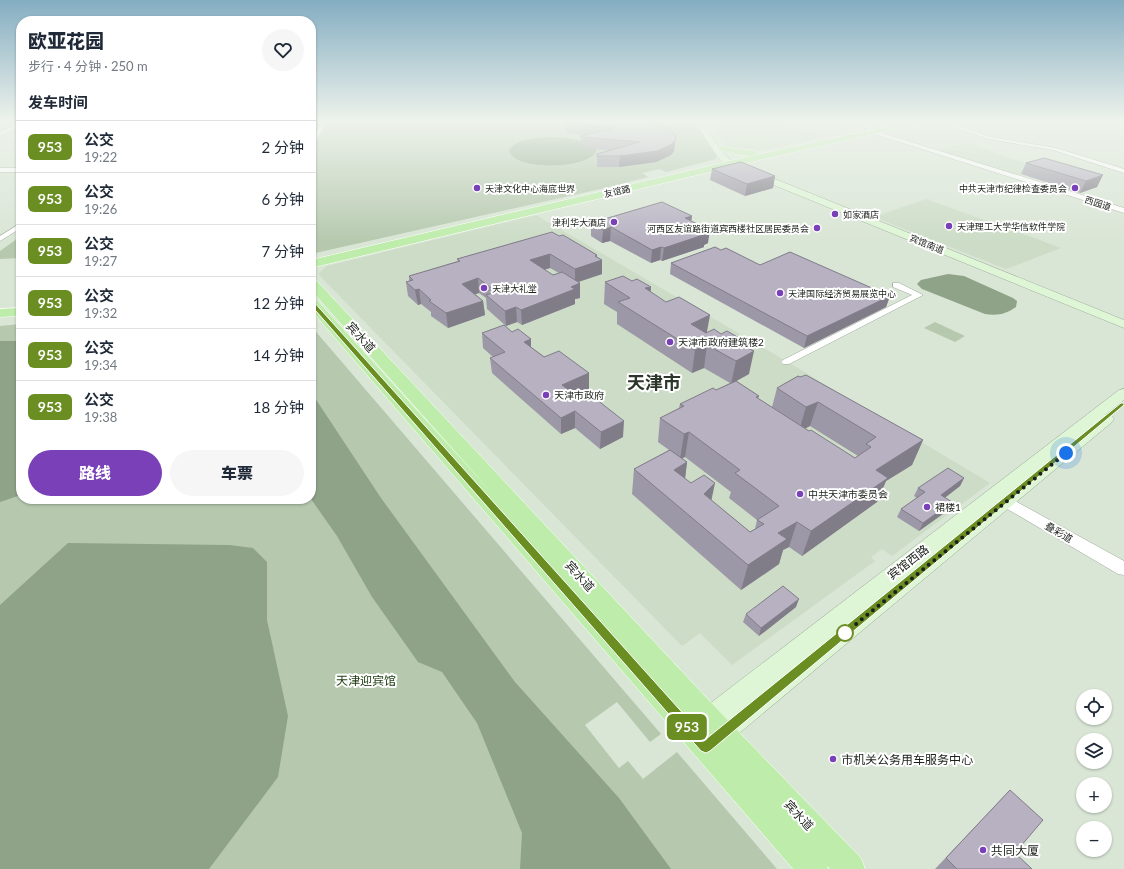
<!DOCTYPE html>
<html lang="zh">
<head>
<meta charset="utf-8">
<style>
  :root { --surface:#fff; --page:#f6f6f7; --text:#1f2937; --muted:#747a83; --line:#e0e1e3; --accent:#7940b7 }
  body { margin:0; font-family:Lato,"Noto Sans SC",sans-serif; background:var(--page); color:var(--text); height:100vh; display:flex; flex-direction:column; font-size:15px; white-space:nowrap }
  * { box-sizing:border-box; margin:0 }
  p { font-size:13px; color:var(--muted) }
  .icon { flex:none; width:22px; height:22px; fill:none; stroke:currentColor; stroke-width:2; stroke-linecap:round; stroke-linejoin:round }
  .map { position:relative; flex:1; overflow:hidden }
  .drawer { position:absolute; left:16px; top:16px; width:300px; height:488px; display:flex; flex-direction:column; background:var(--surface); border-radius:16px; box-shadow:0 1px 3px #0004 }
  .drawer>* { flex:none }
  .badge { padding:0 8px; border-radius:6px; font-size:14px; line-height:26px }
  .fabs { position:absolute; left:1076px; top:689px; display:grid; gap:8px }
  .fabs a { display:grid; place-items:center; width:36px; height:36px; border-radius:50%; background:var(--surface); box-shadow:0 1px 3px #0004; font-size:20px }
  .you { position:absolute; width:20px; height:20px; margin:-10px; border:3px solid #fff; border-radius:50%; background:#1a73e8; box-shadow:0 0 0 6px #1a73e833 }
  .map>.badge { position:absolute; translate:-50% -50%; box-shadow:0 0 0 2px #fff }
  h2 { padding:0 12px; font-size:15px; line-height:36px }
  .round { display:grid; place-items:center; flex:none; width:42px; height:42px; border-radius:21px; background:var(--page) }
  .head { display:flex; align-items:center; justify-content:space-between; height:68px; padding:0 12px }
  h1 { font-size:19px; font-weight:800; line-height:30px }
  .cta { display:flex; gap:8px; margin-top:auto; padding:8px 12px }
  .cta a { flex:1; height:46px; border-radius:24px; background:var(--accent); color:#fff; font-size:16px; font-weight:800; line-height:46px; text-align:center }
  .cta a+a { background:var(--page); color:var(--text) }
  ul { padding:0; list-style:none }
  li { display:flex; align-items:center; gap:12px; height:52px; padding:0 12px; border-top:1px solid var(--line) }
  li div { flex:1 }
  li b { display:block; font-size:15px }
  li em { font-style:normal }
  li .badge { min-width:44px; font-weight:700; text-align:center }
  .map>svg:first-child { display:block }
  .built { fill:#ccdcc6 }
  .green { fill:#b6c9af }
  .water { fill:#8ea387 }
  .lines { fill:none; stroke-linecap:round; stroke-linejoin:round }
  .canal { fill:#8ea387; fill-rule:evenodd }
  .minor-casing { stroke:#9fab9c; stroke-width:1 }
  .tertiary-casing { stroke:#9fab9c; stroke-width:1 }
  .secondary-casing { stroke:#9fab9c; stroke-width:1 }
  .primary-casing { stroke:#fff; stroke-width:1 }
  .minor { fill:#fff; fill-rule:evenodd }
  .tertiary { fill:#fff; fill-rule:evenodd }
  .secondary { fill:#def6d5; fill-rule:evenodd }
  .primary { fill:#beedab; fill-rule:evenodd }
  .wall { fill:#9d98a7; fill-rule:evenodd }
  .shaded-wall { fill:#807c88 }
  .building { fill:#b7b1c2; stroke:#807c88 }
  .line { fill:#6b8e23; stroke:#fff }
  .walk { stroke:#1b201a; stroke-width:4; stroke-dasharray:0 7.2 }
  .poi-dot { fill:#7940b7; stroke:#fff; stroke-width:1.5 }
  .stop-dot { fill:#fff; stroke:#6b8e23; stroke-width:2 }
  .labels { text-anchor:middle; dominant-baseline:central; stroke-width:4; stroke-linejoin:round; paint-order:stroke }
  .far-poi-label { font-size:9px; fill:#1b201a; stroke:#fff; text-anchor:start }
  .far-street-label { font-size:9px; fill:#1b201a; stroke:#fff }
  .poi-label { font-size:10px; fill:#1b201a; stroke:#fff; text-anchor:start }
  .street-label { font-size:10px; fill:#1b201a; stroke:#fff }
  .near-street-label { font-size:12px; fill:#1b201a; stroke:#fff }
  .near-park-label { font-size:12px; fill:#1a380c; stroke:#fff }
  .near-poi-label { font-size:12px; fill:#1b201a; stroke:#fff; text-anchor:start }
  .town-label { font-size:18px; font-weight:bold; fill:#2c3629; stroke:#fff }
</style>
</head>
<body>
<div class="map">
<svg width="1124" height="869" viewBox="0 0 1124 869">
  <rect width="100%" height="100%" fill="#d9e5d5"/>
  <path class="built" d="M708,121h71l46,16 -76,16 -21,-4z
    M968,142l42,16 30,9 -1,2 -20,6 -81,-25z
    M926,199l100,36 35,13 -55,21 -132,-52z
    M536,215l245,143 209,125 -98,73 -10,-7 -11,8 4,4 -143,104 -32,-32 -18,13 -363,-371v-2l8,-7z"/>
  <path class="green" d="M311,121h382l23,35v3l-50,13 -6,-3 -18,4 6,4 -43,11 -294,66z
    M21,236v22l-21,1v-8z
    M935,322l30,14 -10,6 -31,-14z
    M21,324v175h290v-173l350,408 -11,8 -33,-40 -32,23 34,43 9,-7 15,18 34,-27 100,117h-777v-543z"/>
  <path class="water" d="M555,137c16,1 28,3 41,12v3c-10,17 -80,19 -87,-1 5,-13 34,-14 46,-14z
    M948,274l16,2 49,22 4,3 -1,6c-10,7 -18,9 -31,7l-63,-25 -5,-5 4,-4z
    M0,341h21v154l-21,7z
    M311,392l70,106 134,184 104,116 52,71h-151l2,-36 -45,-110 -35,-51 -24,-10 -46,-65 -35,-61 -26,-37z
    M68,543l162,2 23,3 14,14v58l21,96 -10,61 -69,92h-209v-264z"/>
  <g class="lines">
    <path class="canal" d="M397,121h4l-3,4h-4z"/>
    <g class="minor-casing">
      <path id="minor" d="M311,121h16l-13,24 -3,2v-7l10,-17h-10z
        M936,121h6l49,16 65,11 68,21v4l-71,-23 -65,-11z
        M21,223v5l-21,13v-5z
        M893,283h6l24,12 -134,69h-6l-2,-2 2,-2 129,-65 -19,-8z"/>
    </g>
    <g class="tertiary-casing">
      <path id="tertiary" d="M21,122v4l-21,10v-4z
        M865,129h4l255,79v5l-259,-82z
        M0,168h21v4h-21z
        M997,491l127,70v14l-6,-1 -126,-74 -2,-4 2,-4z"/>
    </g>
    <g class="secondary-casing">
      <path id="secondary" d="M694,121h6l25,34 8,7 391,158v8l-397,-162 -8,-7z
        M1113,121h11v4l-10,-3z
        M1124,389v11l-19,15 7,1 2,3 -2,3 -387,323 -8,3 -8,-3 -3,-8 2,-5 -5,2 -8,-3 -3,-8 3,-8 424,-325z"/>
    </g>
    <g class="primary-casing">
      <path id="primary" d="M913,121h13l-4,2 -175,40 -436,105v-8l436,-103z
        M722,145l14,4 18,1 4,3c-7,7 -30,-1 -39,-3l-1,-2z
        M311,278l4,1 416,445 130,134 4,11h-35l-3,-3 1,3h-35l-482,-559v-12l5,1 177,195 -182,-204z
        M21,308v8l-21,1v-8z"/>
    </g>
    <use href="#minor" class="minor"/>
    <use href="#tertiary" class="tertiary"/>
    <use href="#secondary" class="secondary"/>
    <use href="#primary" class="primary"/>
  </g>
  <path class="wall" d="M566,121h82l27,25 -1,5 -3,4 -15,7 -37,5h-22v-13l12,-4 -28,-2v-12l4,-1 -19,-2z
    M858,121h19l-10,2z
    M1044,158l53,29 -17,6 -59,-19 5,-11z
    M712,169l63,7 -2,12 -28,8 -35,-16z
    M692,216l-1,5 17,22 -4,2v2l-42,14 -2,-1 -9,3 -41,-22 -8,2 -11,-7v-13z
    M552,232l50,28v14l-24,8 2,1v15l-5,1v5l-53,21 -5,-3 -11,4 -19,-17 -1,-11 -7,-5 -4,1 8,7 2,14 -37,13 -17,-12v-4l-10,-8 -3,1 -10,-9 -2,-14 3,-1v-5l49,-15 -1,-2zM550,268l9,5 -6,2 -9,-5z
    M721,250l39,15 130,31 -4,11 -82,41 -134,-74 1,-11z
    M632,281l19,6 -1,5 57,40 14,2 25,8 -1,4 4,28 -13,7 23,15 -1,3 14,8 5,-19 21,-12 125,64 -11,25 -26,16 -9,21 -75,54 -13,-9 -6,3 -4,14 -38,26 -109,-96 2,-25 35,-19 -11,-8 2,-24 19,-10 1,-4 36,-14 14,-7 -26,-15 -12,5 -75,-49v-12l-13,-8 1,-22zM810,426l48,30 -3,2 -50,-29zM685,457l46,35 -2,6 28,22 -2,9 -5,3 -65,-53 2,-17 -5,-4z
    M482,333l49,14 58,42 -13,6 47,42 -23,12 -25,-21 -14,6 -69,-61 -2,-15 3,-1 -10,-9z
    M964,478l-4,8 -16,12 3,13 -28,20 -22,-14 4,-8 16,-11 -3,-2 4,-8z
    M796,607l-37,29 -16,-14 3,-8z
    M1010,790l5,63 17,16h-97z"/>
  <path class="shaded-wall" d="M867,121h10l-10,2z
    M676,136l-2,15 -3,4 -15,7 -37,5 1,-11z
    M1103,175l-6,12 -17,6 6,-12z
    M775,176l-2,12 -28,8 2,-12z
    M692,216l-2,13 -5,-11z
    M611,227l-1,14 -8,2 1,-13z
    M710,230l-2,13 -4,2v2l-42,14 2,-13z
    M661,247l-1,13 -9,3 1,-13z
    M550,254v14l-20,6v-14z
    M597,255v7l5,-2v14l-27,9v-14l20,-13z
    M478,278l1,15 -16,5 -1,-14z
    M580,283v15l-5,1v5l-53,21 -1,-15 50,-23z
    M651,287l-2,22 -4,-21z
    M419,289l2,15 -3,1 -3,-15z
    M890,296l-4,11 -82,41 3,-12z
    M483,301l2,14 -37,13 -2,-15z
    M516,307l1,15 -11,4 -1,-15z
    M710,315l-4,22 -15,-13z
    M531,339v15l-7,-12z
    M746,342l-3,15 11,-6 -5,23 -18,10 5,-23 4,-17z
    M707,345l-3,23 -12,5 3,-23z
    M589,373v16l-27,11v-15z
    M818,402l-8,24 -11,5 7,-24z
    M575,411v17l-14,6v-16z
    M624,421l-1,16 -23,12 1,-17z
    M689,432l-4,25 -5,2 4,-25z
    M923,440l-11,25 -26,16 -9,21 -75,54 9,-25 65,-61z
    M687,462l-3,25 -10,-17z
    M964,478l-4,8 -23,18 4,-9z
    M715,483l-5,24 -6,-13z
    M952,502l-5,9 -28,20 4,-8z
    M797,522l-8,25 -6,3 -4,14 -38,26 7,-25 30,-32z
    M799,599l-3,8 -37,29 2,-8z"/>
  <path class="building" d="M566,121h82l21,7 7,8 -1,4 -3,4 -15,7 -37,5h-23v-2l43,-12 -59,-5v-1l33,-8 -48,-6z
    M1044,158l59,17 -17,6 -60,-18z
    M741,162l34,14 -28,8 -35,-15z
    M662,202l30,14 -7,2 25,12 -7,2 3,2 -42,14 -3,-1 -9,3 -41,-23 -8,3 -12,-7z
    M552,232l7,4 4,-1 34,20 -2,1 7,4 -27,9 -25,-15 -20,6 23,15 9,-3 18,11 -9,4 4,2 -54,21 -5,-3 -11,4 -19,-16 10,-3 -18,-14 -16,6 21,17 -37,12 -17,-12 2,-1 -12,-11 -4,1 -9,-8 7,-2 -4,-4 51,-15 -3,-2z
    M715,247l6,3 5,-2 34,17 30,-13 100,44 -83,40 -136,-73z
    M623,276l9,5 5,-2 14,8 -6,1 21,14 13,-5 31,18 -19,9 15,9 8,-4 7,5 6,-3 19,11 -6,2 14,7 -18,10 -29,-16 -12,5 -77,-48 12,-4 -25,-16z
    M504,325l8,7 6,-3 13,10 -7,3 20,15 15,-6 30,22 -27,12 15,11 10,-4 37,29 -23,11 -26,-21 -14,7 -71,-60 15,-6 -23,-19z
    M806,375l117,65 -47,30 12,8 -77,53 -14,-9 -19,11 9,6 -39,26 -114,-96 36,-19 17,12 -13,8 17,13 13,-8 11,8 -11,11 46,38 14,-8 -7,-4 22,-14 -44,-33 5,-3 -51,-38 -5,2 -24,-16 24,-12 -4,-2 33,-16 3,2 20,-9 23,15 -3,1 53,34 2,-1 44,28 16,-11 -5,-3 10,-7 -58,-35 -12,5 -29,-19 21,-12 2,1z
    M948,468l16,10 -23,17 11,7 -29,21 -22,-14 24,-17 -7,-4z
    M783,586l16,13 -38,29 -15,-14z
    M1010,790l33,30 -28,33 17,16h-75l-11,-11z"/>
  <linearGradient id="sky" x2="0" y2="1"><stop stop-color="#84adc1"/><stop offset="0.5" stop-color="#eef3ec"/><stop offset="1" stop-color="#eef3ec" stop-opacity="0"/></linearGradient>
  <rect width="1124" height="242" fill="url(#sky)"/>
  <path class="line" d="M309,301h4l393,438 415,-336h3v2l-414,346 -4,2 -5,-2 -392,-448z"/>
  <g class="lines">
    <path class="walk" d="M845,633l221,-180"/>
  </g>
  <g class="poi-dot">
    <circle cx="477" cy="188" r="4"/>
    <circle cx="1075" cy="188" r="4"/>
    <circle cx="835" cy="214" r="4"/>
    <circle cx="614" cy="222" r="4"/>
    <circle cx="949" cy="226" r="4"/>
    <circle cx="817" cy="228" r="4"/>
    <circle cx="484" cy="288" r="4"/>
    <circle cx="780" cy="293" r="4"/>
    <circle cx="670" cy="342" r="4"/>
    <circle cx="546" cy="395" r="4"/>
    <circle cx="800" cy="494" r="4"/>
    <circle cx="927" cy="507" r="4"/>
    <circle cx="833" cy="759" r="4"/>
    <circle cx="983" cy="850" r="4"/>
  </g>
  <circle class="stop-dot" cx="845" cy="633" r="8"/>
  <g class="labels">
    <g class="far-poi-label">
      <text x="485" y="188">天津文化中心海底世界</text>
      <text x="1067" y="188" text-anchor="end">中共天津市纪律检查委员会</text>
      <text x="843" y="214">如家酒店</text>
      <text x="606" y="222" text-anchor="end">津利华大酒店</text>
      <text x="957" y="226">天津理工大学华信软件学院</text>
      <text x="809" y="228" text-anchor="end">河西区友谊路街道宾西楼社区居民委员会</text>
      <text x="492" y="288">天津大礼堂</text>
      <text x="788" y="293">天津国际经济贸易展览中心</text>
    </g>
    <g class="far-street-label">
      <text transform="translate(617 191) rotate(-13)">友谊路</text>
      <text transform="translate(1098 203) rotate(18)">西园道</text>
      <text transform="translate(927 244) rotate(22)">宾馆南道</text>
    </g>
    <g class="poi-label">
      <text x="678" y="342">天津市政府建筑楼2</text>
      <text x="554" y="395">天津市政府</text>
      <text x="808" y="494">中共天津市委员会</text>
      <text x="935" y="507">裙楼1</text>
    </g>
    <g class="street-label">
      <text transform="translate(1059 532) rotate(30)">叠彩道</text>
    </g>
    <g class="near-street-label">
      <text transform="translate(361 337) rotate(48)">宾水道</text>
      <text transform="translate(908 562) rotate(-38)">宾馆西路</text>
      <text transform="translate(580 576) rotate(48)">宾水道</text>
      <text transform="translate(799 815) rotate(47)">宾水道</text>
    </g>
    <g class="near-park-label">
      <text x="366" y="680">天津迎宾馆</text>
    </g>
    <g class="near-poi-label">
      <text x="841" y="759">市机关公务用车服务中心</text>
      <text x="991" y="850">共同大厦</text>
    </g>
    <g class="town-label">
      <text x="654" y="382">天津市</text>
    </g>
  </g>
</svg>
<div class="fabs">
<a><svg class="icon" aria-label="locate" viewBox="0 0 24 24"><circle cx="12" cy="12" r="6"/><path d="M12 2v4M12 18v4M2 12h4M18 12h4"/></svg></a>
<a><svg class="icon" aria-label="layers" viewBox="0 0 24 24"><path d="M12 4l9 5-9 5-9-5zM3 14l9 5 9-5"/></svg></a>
<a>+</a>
<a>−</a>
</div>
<div class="you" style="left:1066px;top:453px"></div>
<b class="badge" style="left:687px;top:727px;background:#6b8e23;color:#fff">953</b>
<section class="drawer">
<div class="head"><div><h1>欧亚花园</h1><p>步行 · 4 分钟 · 250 m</p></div><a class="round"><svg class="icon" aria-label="heart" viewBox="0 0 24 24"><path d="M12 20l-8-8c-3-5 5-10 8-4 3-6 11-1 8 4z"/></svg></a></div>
<h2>发车时间</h2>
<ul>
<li><span class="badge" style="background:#6b8e23;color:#fff">953</span><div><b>公交</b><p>19:22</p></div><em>2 分钟</em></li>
<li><span class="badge" style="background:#6b8e23;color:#fff">953</span><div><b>公交</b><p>19:26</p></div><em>6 分钟</em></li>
<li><span class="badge" style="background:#6b8e23;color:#fff">953</span><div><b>公交</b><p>19:27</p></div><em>7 分钟</em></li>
<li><span class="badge" style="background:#6b8e23;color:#fff">953</span><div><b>公交</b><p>19:32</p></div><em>12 分钟</em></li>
<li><span class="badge" style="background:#6b8e23;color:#fff">953</span><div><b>公交</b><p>19:34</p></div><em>14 分钟</em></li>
<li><span class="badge" style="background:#6b8e23;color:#fff">953</span><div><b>公交</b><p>19:38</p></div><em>18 分钟</em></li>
</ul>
<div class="cta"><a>路线</a><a>车票</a></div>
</section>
</div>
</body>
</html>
